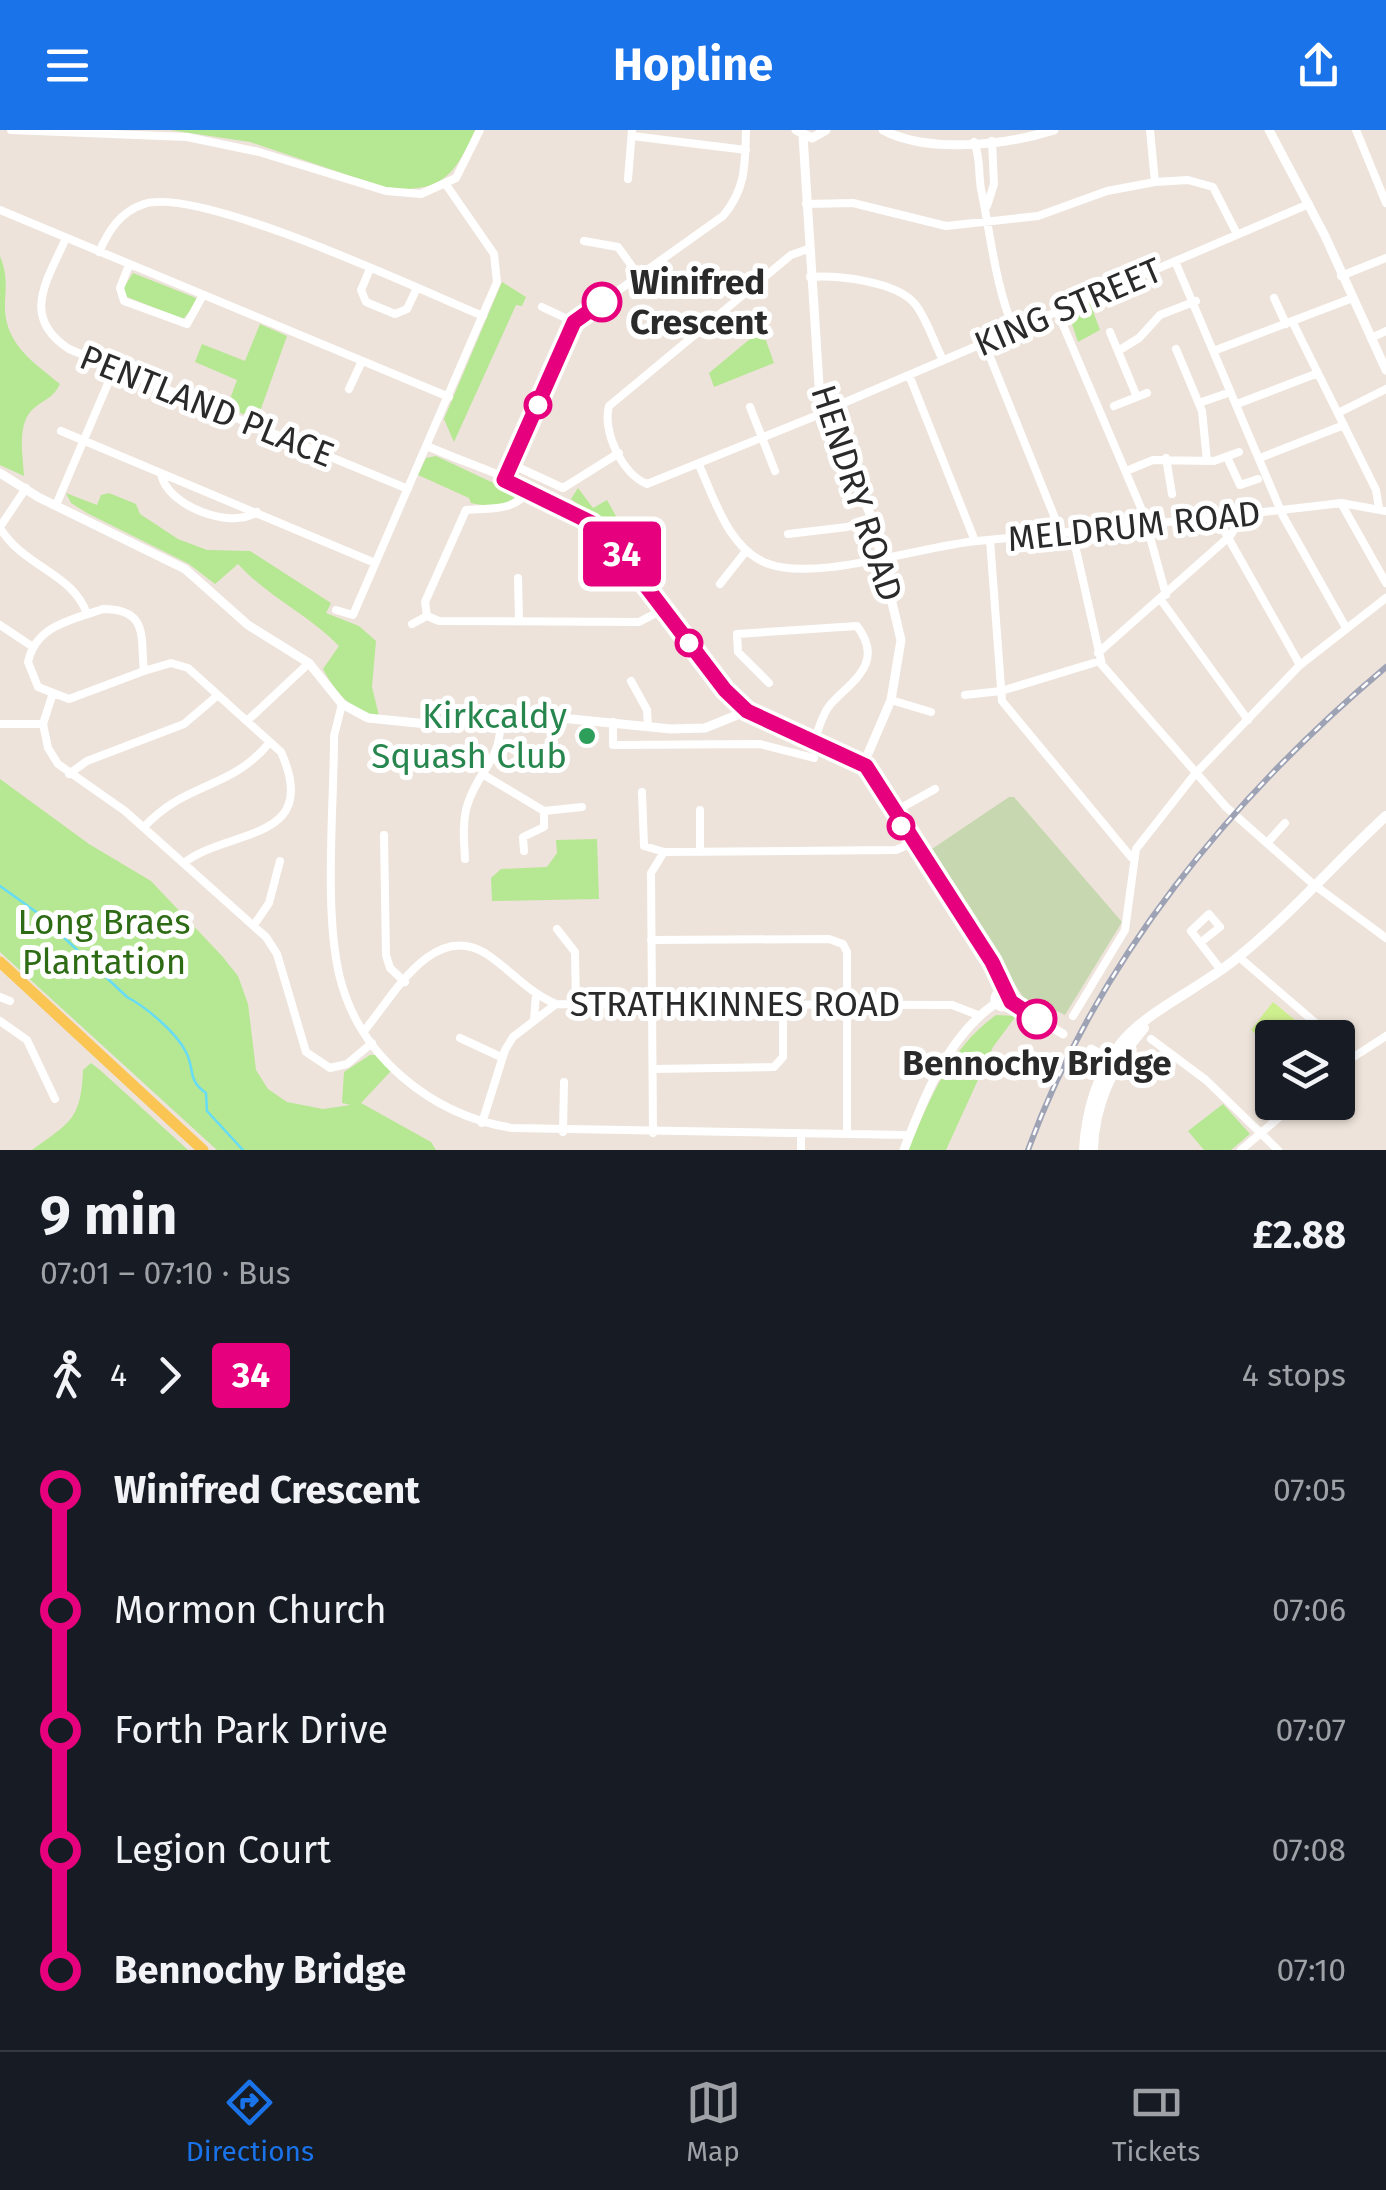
<!DOCTYPE html>
<html lang="en">
<head>
<meta charset="utf-8">
<style>
  :root { --surface:#171b24; --page:#20242c; --text:#f1f3f6; --muted:#9ea1a6; --line:#363941; --accent:#1a73e8 }
  body { margin:0; font-family:"Fira Sans",sans-serif; background:var(--page); color:var(--text); height:100vh; display:flex; flex-direction:column; font-size:38px; white-space:nowrap }
  * { box-sizing:border-box; margin:0 }
  p { font-size:32px; color:var(--muted) }
  .icon { flex:none; width:55px; height:55px; fill:none; stroke:currentColor; stroke-width:2; stroke-linecap:round; stroke-linejoin:round }
  .map { position:relative; height:1020px; overflow:hidden }
  .sheet { display:flex; flex-direction:column; background:var(--surface); flex:1 }
  .sheet>* { flex:none }
  .badge { padding:0 20px; border-radius:8px; font-size:35px; line-height:65px }
  .tools { position:absolute; left:1255px; top:890px; display:grid; gap:20px }
  .tools a { display:grid; place-items:center; width:100px; height:100px; border-radius:10px; background:var(--surface); box-shadow:0 2px 8px #0004; font-size:50px }
  .map>.badge { position:absolute; translate:-50% -50%; box-shadow:0 0 0 5px #fff }
  .legs { display:flex; align-items:center; gap:15px; height:110px; padding:0 40px; font-size:32px }
  .legs p { margin-inline-start:auto }
  .overview { display:flex; align-items:center; justify-content:space-between; height:170px; padding:0 40px }
  h1 { font-size:55px; font-weight:700; line-height:75px }
  ul { padding:0 40px; list-style:none }
  li { display:flex; align-items:center; gap:35px; height:120px; font-size:38px }
  li i { display:grid; place-items:center; width:15px; height:100%; margin:0 12px; background:currentColor }
  li i::after { content:''; width:25px; height:25px; margin:-12px; border:8px solid; border-radius:50%; background:var(--surface) }
  li p { margin-inline-start:auto }
  li:first-child i { background:linear-gradient(#0000 50%,currentColor 0) }
  li:last-child i { background:linear-gradient(currentColor 50%,#0000 0) }
  header { display:flex; justify-content:space-between; align-items:center; height:130px; padding:0 40px; background:var(--accent); color:#fff; font-size:45px; font-weight:700 }
  .dock { display:flex; justify-content:space-around; align-items:center; height:140px; border-top:2px solid var(--line); background:var(--surface); font-size:28px; color:var(--muted) }
  .dock a { display:grid; justify-items:center; gap:5px }
  .dock .current { color:var(--accent) }
  .map>svg:first-child { display:block }
  .green { fill:#b6e793 }
  .cemetery { fill:#c7d8b0 }
  .pitch { fill:#ceef8e }
  .lines { fill:none; stroke-linecap:round; stroke-linejoin:round }
  .stream { stroke:#66dcf6; stroke-width:2.5 }
  .minor { stroke:#fff; stroke-width:8 }
  .tertiary { stroke:#fff; stroke-width:9 }
  .secondary { stroke:#fff; stroke-width:10 }
  .primary { stroke:#fac553; stroke-width:11 }
  .rail-casing { stroke:#9da2b5; stroke-width:6 }
  .rail { stroke:#fff; stroke-width:2.5; stroke-dasharray:8; stroke-linecap:butt }
  .line-1-casing { stroke:#fff; stroke-width:22 }
  .line-1 { stroke:#e6007e; stroke-width:15 }
  .stop-1-dot { fill:#fff; stroke:#e6007e; stroke-width:5 }
  .leisure-dot { fill:#2e9e5b; stroke:#fff; stroke-width:4 }
  .labels { text-anchor:middle; dominant-baseline:central; stroke-width:10; stroke-linejoin:round; paint-order:stroke }
  .stop-label { font-size:35px; font-weight:bold; fill:#2a2a2a; stroke:#fff; text-anchor:start }
  .street-label { font-size:35px; fill:#2a2a2a; stroke:#fff }
  .leisure-label { font-size:35px; fill:#27864d; stroke:#fff; text-anchor:end }
  .park-label { font-size:35px; fill:#2e6b15; stroke:#fff }
</style>
</head>
<body>
<header><svg class="icon" aria-label="menu" viewBox="0 0 24 24"><path d="M4 6h16M4 12h16M4 18h16"/></svg>Hopline<svg class="icon" aria-label="share" viewBox="0 0 24 24"><path d="M12 15V3M7 8l5-5 5 5M5 13v7h14v-7"/></svg></header>
<div class="map">
<svg width="1386" height="1020" viewBox="0 0 1386 1020">
  <rect width="100%" height="100%" fill="#ede3da"/>
  <path class="green" d="M170,0h305c-21,48 -35,63 -89,58l-136,-46z
    M0,126c7,18 6,27 5,46 -2,41 27,59 55,82 -8,16 -17,15 -29,27 -14,16 -8,46 -7,65l-24,-11z
    M133,143l63,25 1,5 -14,16 -56,-22 -4,-8z
    M502,152l24,15 -4,9 -6,-1 -62,137 -10,-23z
    M1130,157l3,6 -40,18 7,19 -22,12 -10,-30z
    M260,194l27,12 -30,84 -30,-13 10,-27 -42,-18 7,-18 43,17z
    M762,199l12,34 -60,24 -5,-14z
    M436,326l81,38c-9,15 -31,12 -46,9l-2,-5 -51,-23 8,-17z
    M578,358l15,20 14,-8 14,25 20,-4 12,46 -6,3 -25,-32 -51,-39z
    M66,363l31,12 4,-10 8,-2 27,11 4,10 38,25 29,11 43,1 81,52 -5,10 33,13 17,15 -4,46 7,29c-27,-4 -43,-23 -56,-47l16,-23c-31,-32 -71,-49 -101,-82l-23,20 -26,-20 -102,-51 -16,-10z
    M0,649l89,65 62,37 71,75 16,20 10,28 8,66 12,19 19,13 36,7 28,-4 -9,-2 2,-31 26,-17h7l14,16 -30,32 70,39 5,8h-219l-217,-198z
    M597,709l2,60 -107,2 -1,-23 10,-9 46,-2 10,-14 -1,-13z
    M996,885l20,1 -23,31 -47,103h-38c22,-51 42,-102 88,-135z
    M91,933l9,7 88,80h-156c39,-28 49,-31 51,-80z
    M1223,974l27,30 -19,16h-27l-16,-19z"/>
  <path class="cemetery" d="M1009,667h5l108,125 -57,93 -8,-4 -7,8 -24,-18 -100,-148z"/>
  <path class="pitch" d="M1273,872l28,23 -10,12 -19,1v11l-21,-19z"/>
  <g class="lines">
    <path class="stream" d="M0,756l39,28 88,83c19,10 49,35 59,55 9,17 1,28 20,41l1,18 36,39"/>
    <path class="minor" d="M11,0l176,7 72,15 127,39 35,3 35,-16 24,-48
      M1150,0l5,52
      M1356,0l30,73
      M632,6l114,14
      M974,12c7,17 4,30 7,47 10,48 14,95 33,141
      M628,49l4,-49
      M806,74l47,-1 93,23 92,-10 69,-25 48,-9 33,-2 25,7 24,47
      M987,76l7,-22 -2,-43
      M0,80l449,187
      M66,108c-19,43 -46,79 3,111l339,140
      M584,111l34,6 21,29
      M808,119l-17,6 -182,151c-7,25 13,68 38,78l166,-67
      M99,122c10,-22 21,-40 45,-48 57,-18 276,86 339,112
      M1175,131l108,255 62,110
      M129,135l-9,23 4,13 63,23 16,-29
      M370,139l-9,21 5,12 29,12 12,-5 10,-21
      M1341,146l45,-18
      M810,147c27,-2 86,4 105,27 12,15 19,39 28,56
      M1274,168l12,26
      M542,177l32,15
      M1057,181l87,204 22,80
      M1292,191l84,169 3,18
      M1110,202l27,65
      M1371,208l15,-7
      M984,212l77,191
      M1176,219l26,62 5,50
      M1216,220l134,-51
      M1118,221l21,-13 21,-23 36,-14
      M909,245l66,166
      M349,259l13,-28
      M1199,273l26,-9
      M1237,274l81,-31
      M1114,276l33,-13
      M750,277l25,64
      M827,280l482,-206
      M1338,283l48,-24
      M61,301l314,132
      M427,316c49,22 128,45 168,80 60,52 93,131 152,185
      M1227,327l13,28 18,-6
      M1166,328l6,36
      M1260,328l84,-33
      M511,334l52,24 56,-35
      M699,335c16,35 29,82 67,98 48,20 156,-17 211,-22 121,-12 242,-23 364,-38l45,8
      M1126,341l27,-11 61,1 25,-9
      M161,344c6,32 70,56 96,38
      M503,350l71,-158 149,-106c23,-27 22,-51 23,-86
      M530,361c-21,22 -37,16 -64,19l-41,92 2,14 12,5 200,1 25,-13
      M1341,373l45,80
      M56,375l59,-138
      M1217,388l83,147
      M0,397l26,-39
      M0,398c25,40 73,45 87,86
      M1072,402l30,133 124,142 87,77 73,54
      M788,404l59,-7 25,-8
      M990,410l12,161 129,156
      M518,448l1,43
      M720,454l26,-33
      M1161,470l87,120
      M103,479c47,0 37,30 41,62l-75,28 -31,-12 -10,-25c8,-37 44,-42 75,-53z
      M336,480l17,5 144,-333 -3,-28 -47,-68
      M412,494l15,-8
      M0,495l33,22
      M1098,523l132,-117 14,-21
      M144,541l27,-8 17,5 93,84c41,91 -53,76 -97,111
      M631,551l16,29 1,16
      M769,553l-31,-31 -1,-18 120,-8c29,38 -7,56 -27,79 -8,9 -11,24 -16,36
      M965,565l36,-4 99,-30
      M52,566l-9,28 5,24 10,16 67,47 141,126 11,17 29,98 24,16 17,-4 25,-21
      M891,570l40,12
      M342,574l-8,32c0,71 -10,171 5,238 19,82 92,141 173,154l397,7
      M247,591l62,-58
      M613,592v23l147,-1 54,14
      M0,594h43
      M69,644l18,-13 97,-37 34,-29
      M484,645l60,36 38,-4
      M642,662l2,54 20,6 232,-2 16,-7
      M700,680v42
      M892,683l43,-24
      M144,697c44,-47 86,-36 126,-85
      M384,705l2,120 4,13 15,14
      M1267,713l18,-20
      M524,721l-1,-14 21,-10v-16
      M465,729c-1,-18 -3,-39 3,-56 13,-38 35,-42 32,-88
      M254,795l15,-22 11,-42
      M557,799l18,23 1,54
      M651,810l178,-1 14,5 4,8v182
      M1200,813l20,-16 -11,-13 -18,17 30,39
      M1239,827l94,81
      M0,867l10,4
      M1073,886l52,-86 11,-81 59,-75 105,-109 86,-67
      M534,890l2,-26
      M0,891l27,19 28,59
      M364,901c28,-33 68,-110 121,-78 25,16 42,39 71,51l396,1 26,10
      M460,908l41,19
      M1151,909l55,41 72,70
      M1338,912l14,14
      M1338,937l48,-31
      M653,939l121,-2 9,-10v-51
      M482,993l23,-73 8,-13 43,-33
      M563,1002l1,-50
      M653,1003l-2,-260 13,-21
      M801,1020v-16
      M1241,1020l56,-48"/>
    <path class="tertiary" d="M796,0l16,8 14,-8
      M883,0c46,24 123,15 171,0
      M1269,0l56,106 61,134
      M803,6l16,249 53,134 29,121 -10,60 -24,56
      M0,343l38,24 147,72 63,56 61,38 33,41 26,14 69,7 84,-11 150,15 34,-1 42,-17 109,48
      M865,636l127,196 11,29
      M995 869a8 8 0 1 1 16 0a8 8 0 1 1-16 0Z
      M1011,873l52,31
      M1091,919l23,13
      M904,1020c20,-53 44,-114 92,-147"/>
    <path class="secondary" d="M1084,1020c2,-37 13,-77 37,-107 27,-33 81,-56 116,-85 53,-43 99,-96 149,-142
      M1093,1020c1,-47 21,-87 51,-122"/>
    <path class="primary" d="M0,832l203,188"/>
    <g class="rail-casing">
      <path id="rail" d="M1028,1020c70,-191 204,-353 358,-483"/>
    </g>
    <use href="#rail" class="rail"/>
  </g>
  <g class="lines">
    <g class="line-1-casing">
      <path id="line-1" d="M602,172l-28,20 -70,158 88,43 28,29 105,138 22,21 119,55 126,196 19,40 26,17"/>
    </g>
    <use href="#line-1" class="line-1"/>
  </g>
  <g class="stop-1-dot">
    <circle cx="602" cy="172" r="18"/>
    <circle cx="538" cy="275" r="12"/>
    <circle cx="689" cy="513" r="12"/>
    <circle cx="901" cy="696" r="12"/>
    <circle cx="1037" cy="889" r="18"/>
  </g>
  <circle class="leisure-dot" cx="587" cy="606" r="10"/>
  <g class="labels">
    <g class="stop-label">
      <text x="630" y="152">Winifred<tspan x="630" dy="40">Crescent</tspan></text>
      <text x="1037" y="933" text-anchor="middle">Bennochy Bridge</text>
    </g>
    <g class="street-label">
      <text transform="translate(1068 177) rotate(-23)">KING STREET</text>
      <text transform="translate(207 276) rotate(22)">PENTLAND PLACE</text>
      <text transform="translate(857 363) rotate(72)">HENDRY ROAD</text>
      <text transform="translate(1134 396) rotate(-6)">MELDRUM ROAD</text>
      <text x="735" y="874">STRATHKINNES ROAD</text>
    </g>
    <g class="leisure-label">
      <text x="567" y="586">Kirkcaldy<tspan x="567" dy="40">Squash Club</tspan></text>
    </g>
    <g class="park-label">
      <text x="104" y="792">Long Braes<tspan x="104" dy="40">Plantation</tspan></text>
    </g>
  </g>
</svg>
<div class="tools">
<a><svg class="icon" aria-label="layers" viewBox="0 0 24 24"><path d="M12 4l9 5-9 5-9-5zM3 14l9 5 9-5"/></svg></a>
</div>
<b class="badge" style="left:622px;top:424px;background:#e6007e;color:#fff">34</b>
</div>
<section class="sheet">
<div class="overview"><div><h1>9 min</h1><p>07:01 – 07:10 · Bus</p></div><b>£2.88</b></div>
<div class="legs"><svg class="icon" aria-label="walk" viewBox="0 0 24 24"><circle cx="13" cy="4" r="2"/><path d="M13 8l-2 6 4 7M11 14l-3 7M7 12l3-4h3l4 4"/></svg>4<svg class="icon" aria-label="forward" viewBox="0 0 24 24"><path d="M9 5l7 7-7 7"/></svg><b class="badge" style="background:#e6007e;color:#fff">34</b><p>4 stops</p></div>
<ul>
<li><i style="color:#e6007e"></i><b>Winifred Crescent</b><p>07:05</p></li>
<li><i style="color:#e6007e"></i><span>Mormon Church</span><p>07:06</p></li>
<li><i style="color:#e6007e"></i><span>Forth Park Drive</span><p>07:07</p></li>
<li><i style="color:#e6007e"></i><span>Legion Court</span><p>07:08</p></li>
<li><i style="color:#e6007e"></i><b>Bennochy Bridge</b><p>07:10</p></li>
</ul>
</section>
<nav class="dock">
<a class="current"><svg class="icon" aria-label="directions" viewBox="0 0 24 24"><path d="M12 3l9 9-9 9-9-9zM9 14v-3h6M13 9l2 2-2 2"/></svg>Directions</a>
<a><svg class="icon" aria-label="map" viewBox="0 0 24 24"><path d="M3 6l6-2 6 2 6-2v14l-6 2-6-2-6 2zM9 4v14M15 6v14"/></svg>Map</a>
<a><svg class="icon" aria-label="tickets" viewBox="0 0 24 24"><path d="M3 7h18v10H3zM15 7v10"/></svg>Tickets</a>
</nav>
</body>
</html>
